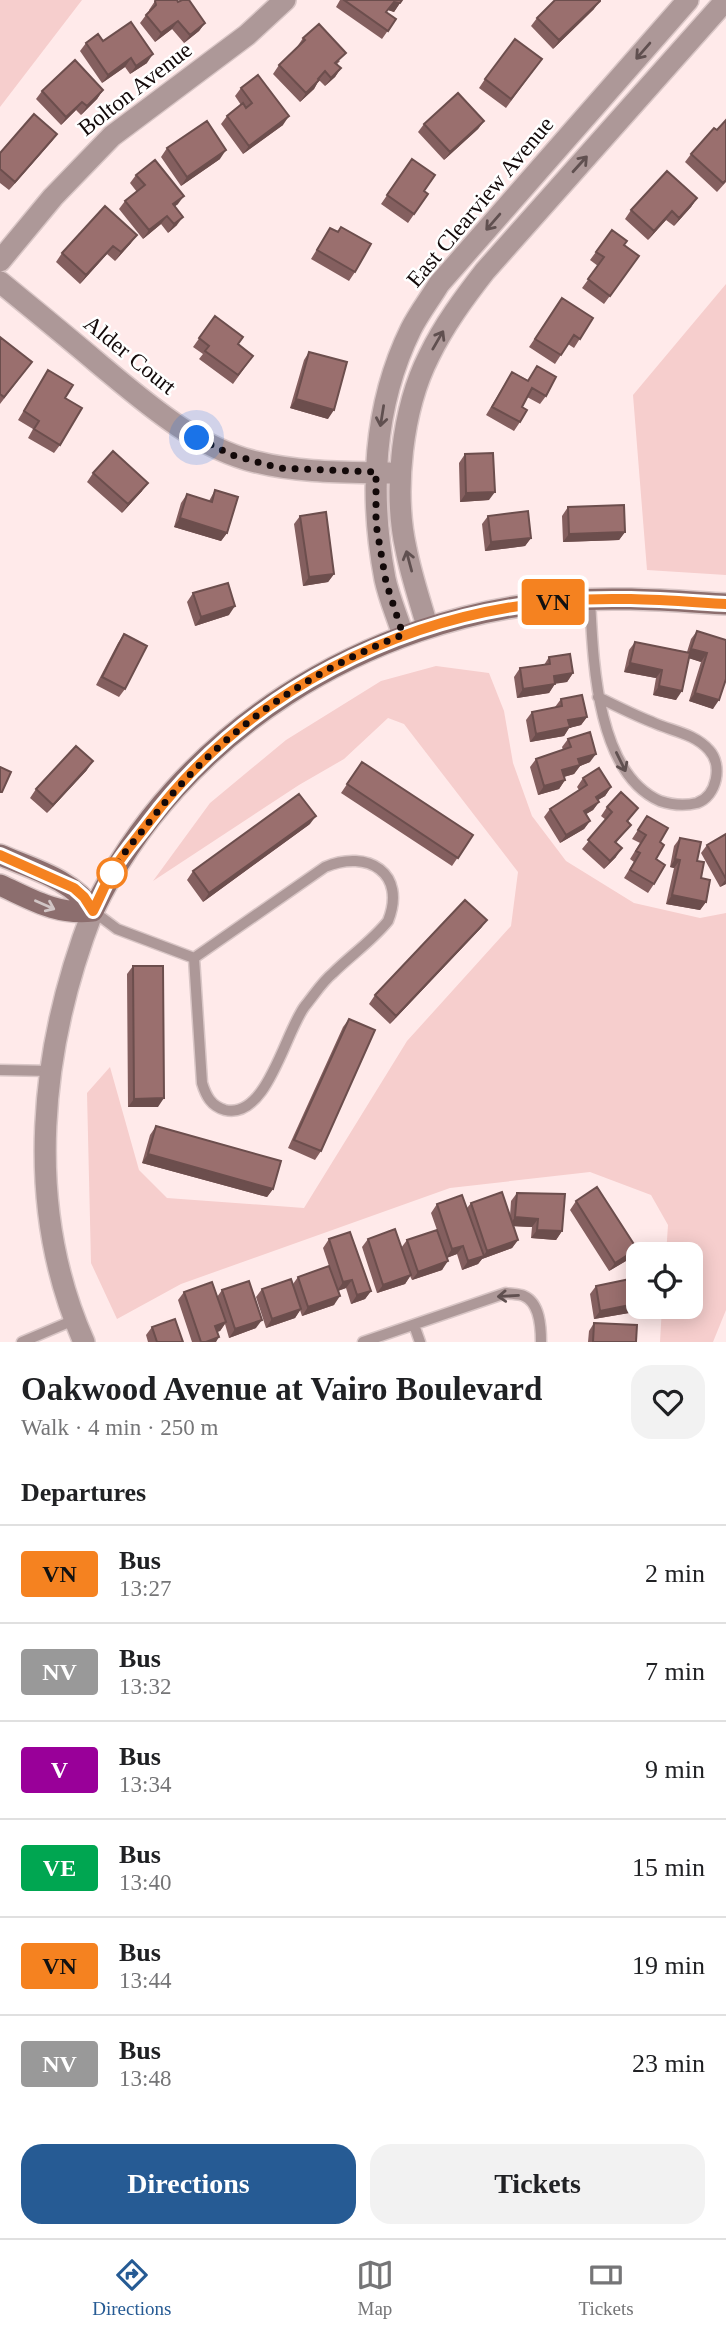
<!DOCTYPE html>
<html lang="en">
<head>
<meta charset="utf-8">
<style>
  :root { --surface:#fff; --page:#f2f2f2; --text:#202124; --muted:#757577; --line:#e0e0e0; --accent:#265b94 }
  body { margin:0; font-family:Georgia,serif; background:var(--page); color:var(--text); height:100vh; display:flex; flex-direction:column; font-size:26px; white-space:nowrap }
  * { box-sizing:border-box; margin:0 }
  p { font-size:23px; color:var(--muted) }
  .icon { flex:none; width:38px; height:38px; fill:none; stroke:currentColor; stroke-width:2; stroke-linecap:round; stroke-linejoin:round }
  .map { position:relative; height:1342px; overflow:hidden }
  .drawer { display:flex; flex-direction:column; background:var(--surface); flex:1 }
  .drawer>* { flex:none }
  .badge { padding:0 14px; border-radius:5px; font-size:24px; line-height:46px }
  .fabs { position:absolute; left:626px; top:1242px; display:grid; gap:14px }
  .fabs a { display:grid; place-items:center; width:77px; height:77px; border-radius:14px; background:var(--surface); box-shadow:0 4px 18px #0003; font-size:35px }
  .you { position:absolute; width:35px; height:35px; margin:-18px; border:5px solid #fff; border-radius:50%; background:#1a73e8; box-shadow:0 0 0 10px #1a73e833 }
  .map>.badge { position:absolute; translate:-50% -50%; box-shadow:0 0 0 4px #fff }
  h2 { padding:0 21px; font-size:26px; line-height:63px }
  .round { display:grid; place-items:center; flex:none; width:74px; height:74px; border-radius:21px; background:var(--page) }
  .head { display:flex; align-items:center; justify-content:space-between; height:119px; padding:0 21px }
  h1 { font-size:33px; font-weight:800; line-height:52px }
  .button { display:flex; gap:14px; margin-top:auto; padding:14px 21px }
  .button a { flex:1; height:80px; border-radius:21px; background:var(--accent); color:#fff; font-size:28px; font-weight:800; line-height:80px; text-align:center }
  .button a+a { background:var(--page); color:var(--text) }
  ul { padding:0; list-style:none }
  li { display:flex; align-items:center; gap:21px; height:98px; padding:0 21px; border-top:2px solid var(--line) }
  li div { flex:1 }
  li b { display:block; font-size:26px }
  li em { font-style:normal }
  li .badge { min-width:77px; font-weight:700; text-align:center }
  .tabs { display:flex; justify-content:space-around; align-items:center; height:98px; border-top:2px solid var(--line); background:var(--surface); font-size:19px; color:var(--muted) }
  .tabs a { display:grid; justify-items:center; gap:4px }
  .tabs .current { color:var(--accent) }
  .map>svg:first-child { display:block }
  .green { fill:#f6cecd }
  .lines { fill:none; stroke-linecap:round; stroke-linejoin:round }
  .lane-casing { stroke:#d9c6c6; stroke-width:13 }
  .street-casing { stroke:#d9c6c6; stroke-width:24 }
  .secondary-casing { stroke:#d9c6c6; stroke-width:24 }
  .lane { stroke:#ad9898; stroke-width:10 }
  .street { stroke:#ad9898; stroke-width:21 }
  .secondary { stroke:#8c6e6e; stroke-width:21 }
  .wall { fill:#845f5f }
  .shaded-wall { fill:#6c4e4d }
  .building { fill:#9a6f6e; stroke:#6c4e4d; stroke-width:2 }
  .oneway { stroke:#605050 }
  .oneway2 { stroke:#d1c5c5 }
  .line-casing { stroke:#fff; stroke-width:16 }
  .line { stroke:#f58220; stroke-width:10 }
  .walk { stroke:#130909; stroke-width:7; stroke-dasharray:0 12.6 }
  .stop-dot { fill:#fff; stroke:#f58220; stroke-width:3.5 }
  .labels { text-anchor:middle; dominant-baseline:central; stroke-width:5; stroke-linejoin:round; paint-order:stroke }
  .street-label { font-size:23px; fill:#130909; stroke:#fff }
</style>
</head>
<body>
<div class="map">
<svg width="726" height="1342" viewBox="0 0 726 1342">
  <rect width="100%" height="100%" fill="#ffeaea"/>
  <path class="green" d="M0,0h82l-82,107z
    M726,284v291l-79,-5 -14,-175z
    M436,666l53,7 15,38 9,52 19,53 34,45 68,42 66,15 26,-5v397l-13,32h-53l2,-35h29v-52h-25l2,-30 -17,-30 -61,-23 -140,16 -269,96 -64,35 -26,-56 -4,-170 23,-26 29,103 28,28 137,10 103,-167 104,-115 7,-54 -114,-148 -16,-6 -44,41 -45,26 -146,96 57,-78 76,-63 95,-59z"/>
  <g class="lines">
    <g class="lane-casing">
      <path id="lane" d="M590,599c3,60 6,174 70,202 12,4 25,5 37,2 20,-7 26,-38 12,-53 -15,-17 -38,-19 -57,-28 -18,-7 -36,-16 -54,-25
        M93,911l24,18 77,29 8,125c4,13 9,23 23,27 42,10 60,-78 80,-104 9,-11 17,-24 28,-33 18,-18 39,-32 55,-52 19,-48 -20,-72 -63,-54l-131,91
        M0,1070l51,1
        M414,1325l6,17
        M22,1342l52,-22
        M363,1342l143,-49c5,1 13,1 18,3 16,7 17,31 17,46"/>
    </g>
    <g class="street-casing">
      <path id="street" d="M0,261l53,-64 59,-61 135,-101 38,-35
        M0,282c33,27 66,54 99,82 47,39 96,83 157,98 44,11 89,10 133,11
        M427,626c-7,-25 -16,-51 -21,-77 -13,-58 -4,-140 23,-193 15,-31 35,-58 56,-85l241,-271
        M403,635c-6,-19 -14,-37 -18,-56 -16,-84 -12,-173 26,-250 8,-16 19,-30 28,-45l249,-284
        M84,1342c-61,-137 -44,-295 9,-431"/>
    </g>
    <g class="secondary-casing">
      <path id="secondary" d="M0,855c33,14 74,25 93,56
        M0,885c33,15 56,30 93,26
        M93,911c85,-179 274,-294 469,-310 54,-5 110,0 164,3"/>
    </g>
    <use href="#lane" class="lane"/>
    <use href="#street" class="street"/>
    <use href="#secondary" class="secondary"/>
  </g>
  <path class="wall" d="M340,0h62l-8,12 -6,-2 -2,2 10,7 -14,20 -46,-32z
    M155,1l50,22 -6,8 -15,12 -12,-14 -17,13 -15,-19 9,-12v-1z
    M594,9l-41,40 -22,-23 6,-8z
    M303,38l37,23 -3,3 4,4 -6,9 -10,9 -6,-6 -5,9 -14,13 -27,-28 6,-9 19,-18h-1z
    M103,41l44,22 -17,11 -5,-7 -23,16 -22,-32 6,-8z
    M542,59l-36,49 -27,-20 6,-9z
    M241,88l42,37 -40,29 -22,-30 6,-8 14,-11 -6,-9z
    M103,90l-6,9 -16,16 -5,-5 -15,15 -25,-26 6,-8z
    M726,120v62l-9,10 -32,-30 6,-8z
    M484,121l-6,8 -34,31 -26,-28 6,-8z
    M57,134l-6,8 -42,48 -9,-7v-30z
    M167,148l53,11 -39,27 -20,-29z
    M412,159l12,32 4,3 -20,29 -27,-19z
    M136,175l42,29 -3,2 2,19 -9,8 -7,-9 -18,15 -24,-30 6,-8 12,-9 -7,-9z
    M697,198l-6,9 -17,19 -8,-6 -18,20 -23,-21 6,-9z
    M330,228l7,4 18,40 -6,9 -38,-22z
    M612,230l12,15 15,11 -35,48 -22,-16 16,-22 -8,-6z
    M131,243l-16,18 -8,-7 -27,30 -24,-22 6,-9z
    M562,298l31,20 -19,30 -6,-4 -13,20 -26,-17z
    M215,316l23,28 15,12 -20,28 -34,-25 4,-5 -10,-7z
    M0,337l32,25 -32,42z
    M309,352l19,67 -38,-11 14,-48z
    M537,366l9,30 -6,8 -13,-7 -5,10 -2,15 -6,9 -28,-16 26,-43 16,8z
    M48,370l17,28 -5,47 -6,8 -26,-15 5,-9 -15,-9z
    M465,454l24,46 -29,2 -1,-39z
    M93,473l49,18 -20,22 -35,-31z
    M215,490l12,43 -6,8 -47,-14 7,-24 6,-9 22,7z
    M568,507l57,25 -6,8 -56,2 -1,-26z
    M300,516l34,58 -6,8 -25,4 -9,-62z
    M488,516l43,22 -6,8 -40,5 -3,-27z
    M193,593l36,22 -34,11 -8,-24z
    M697,631l29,9 -13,69 -24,-8 12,-39 -12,-4 -13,42 -23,-5 3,-17 -32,-6 5,-22 6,-8 52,10 4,-13z
    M124,634l1,55 -6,8 -23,-12 22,-42z
    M549,657l24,16 -6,9 -12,1 -6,10 -32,5 -3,-21 6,-9 24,-3z
    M561,699l26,18 -6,8 -12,3 -5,8 -34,6 -4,-22 6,-8 23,-5z
    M568,739l22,23 -10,4 -6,8 -10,3 1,3 -6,9 -21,6 -8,-28 6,-8 27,-9 -1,-3z
    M362,762l111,73 -21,31 -111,-73z
    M87,770l-40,43 -17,-15 6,-9z
    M583,778l28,9 -6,9 -7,4 1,2 -6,8 -7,4 4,7 -6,8 -24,14 -16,-26 6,-8 29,-19 -2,-3z
    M607,807l31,1 -10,13 3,4 -15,18v14l-12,12 -22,-20 24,-29 -5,-4z
    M647,816l13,26 -4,17 -2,25 -6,9 -24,-15 10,-16 -4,-3 10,-16 -8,-4z
    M310,824l-107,78 -16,-22 6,-9z
    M726,834v50l-6,3 -19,-34 6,-8z
    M680,838l17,23 9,41 -6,8 -34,-6 8,-36 -4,-1 4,-21z
    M487,920l-6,8 -91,96 -21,-20 6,-9z
    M133,966l25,141h-30l-1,-133z
    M349,1019l-28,132 -6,9 -27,-12 55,-121z
    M156,1126l117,63 -6,8 -125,-34 8,-28z
    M517,1193l45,38 -6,9 -25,-2 1,-11 -19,-1 5,14 -6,8 -30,11 -4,5 -16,6 -5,-16 -10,4 -5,12 -30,10 -2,-4 -5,8 -28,9 -15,-46 6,-8 33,9 6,-8 30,-10 -6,-17 6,-9 30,4 4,-5 39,13 1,-15z
    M576,1201l61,48 -6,9 -22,13 -39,-61z
    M329,1239l42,52 -6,8 -14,5 -5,-16 -8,3 -4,14 -32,11 -2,-6 -5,8 -29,10 -10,-31 6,-8 31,-5 5,-7 31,-11 -6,-18z
    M596,1286l39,18 -6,9 -35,6 -4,-25z
    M222,1290l34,38 -27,10 -4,-14 -5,7 -3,1 -1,10h-24l-14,-42 6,-8 33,5z
    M594,1323l42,19h-48l1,-11z
    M152,1327l31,15h-35l-2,-7z"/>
  <path class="shaded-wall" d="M600,1l-6,8 -41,40 6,-9z
    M394,2l6,1 -6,9 -6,-2z
    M178,21l-6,8 -17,13 6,-9z
    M205,23l-6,8 -15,12 6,-8z
    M153,54l-6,9 -17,11 6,-8z
    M131,58l-6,9 -23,16 6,-8z
    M341,68l-6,9 -10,9 6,-8z
    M319,80l-5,9 -14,13 6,-9z
    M103,90l-6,9 -16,16 6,-9z
    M82,102l-6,8 -15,15 5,-8z
    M289,116l-6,9 -40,29 6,-8z
    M484,121l-6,8 -34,31 6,-8z
    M57,134l-6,8 -42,48 6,-8z
    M226,150l-6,9 -39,27 6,-9z
    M184,196l-6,8 -11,8 6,-8z
    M697,198l-6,9 -17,19 5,-8z
    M672,211l-6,9 -18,20 6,-9z
    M167,216l-6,8 -18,15 6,-9z
    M183,217l-6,8 -9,8 6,-9z
    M137,235l-6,8 -16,18 6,-9z
    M113,246l-6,8 -27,30 6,-9z
    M296,399l38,11 -6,9 -38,-11z
    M148,483l-6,8 -20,22 6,-9z
    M495,492l-6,8 -29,2 6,-9z
    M180,518l47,15 -6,8 -47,-14z
    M625,532l-6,8 -56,2 6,-8z
    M531,538l-6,8 -40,5 6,-9z
    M334,574l-6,8 -25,4 6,-9z
    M235,606l-6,9 -34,11 6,-9z
    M691,649l16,4 -6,9 -16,-5z
    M630,663l32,7 -6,8 -32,-6z
    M573,673l-6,9 -19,3 6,-9z
    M555,684l-6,9 -32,5 6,-9z
    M659,686l23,5 -6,9 -23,-5z
    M695,693l24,7 -6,9 -24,-8z
    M587,717l-6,8 -12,3 -5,8 -34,6 6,-8 32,-14z
    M596,754l-6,8 -10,4 -6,8 -18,5 6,-9 16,-11z
    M93,761l-6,9 -40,43 6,-8z
    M565,780l-6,9 -21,6 6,-9z
    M611,787l-6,9 -15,9 6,-8z
    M599,802l-6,8 -15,9 6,-8z
    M316,816l-6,8 -107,78 6,-9z
    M590,821l-6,8 -24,14 6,-8z
    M622,848l-6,9 -12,12 6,-8z
    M675,859l5,1 -6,8 -4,-1z
    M726,879v5l-6,3z
    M672,895l34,7 -6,8 -34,-6z
    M487,920l-6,8 -91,96 6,-8z
    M164,1098l-6,9h-30l6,-8z
    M148,1154l125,35 -6,8 -125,-34z
    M515,1217l23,2 -6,8 -23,-1z
    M537,1230l25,1 -6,9 -25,-2z
    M518,1240l-6,8 -30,11 -4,5 -16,6 6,-9 15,-5 4,-5z
    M463,1246l-6,8 -11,4 6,-9z
    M637,1249l-6,9 -22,13 6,-8z
    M448,1261l-6,9 -30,10 6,-8z
    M411,1275l-6,9 -28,9 6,-8z
    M352,1280l-6,8 -9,3 6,-9z
    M371,1291l-6,8 -14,5 6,-9z
    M340,1296l-6,9 -32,11 6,-9z
    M635,1304l-6,9 -35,6 6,-8z
    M301,1309l-6,9 -29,10 6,-9z
    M262,1320l-6,8 -27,10 6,-9z
    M226,1322l-6,9 -11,3 6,-8z
    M219,1337l-3,5h-10z"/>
  <path class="building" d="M156,0h21l1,2 4,-2h7l16,23 -15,12 -12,-14 -17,12 -15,-18 10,-10 -1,-4z
    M344,0h58l-2,3 -6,-1 -8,10 10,7 -8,12z
    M555,0h45v1l-41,39 -22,-22z
    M131,22l22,32 -17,12 -5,-8 -23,17 -22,-32 12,-9 5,7z
    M319,24l27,29 -11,10 6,5 -10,10 -6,-7 -7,8 1,1 -13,13 -27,-28 26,-25 -2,-2z
    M515,39l27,20 -31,40 -26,-20z
    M75,60l28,30 -16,16 -5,-4 -16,15 -24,-26z
    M258,75l31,41 -40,30 -22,-30 16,-13 3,5 6,-5 -11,-15z
    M458,93l26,28 -34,31 -26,-28z
    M34,114l23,20 -42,48 -15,-13v-16z
    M726,120v60l-3,3 -32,-29 23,-26 3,2z
    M207,121l19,29 -39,27 -20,-29z
    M412,159l23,16 -11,16 4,3 -14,20 -27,-19z
    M155,160l29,36 -11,8 10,13 -9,7 -7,-8 -18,14 -24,-29 20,-16 -9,-10z
    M667,171l30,27 -18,20 -7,-7 -18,20 -23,-21z
    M105,206l32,29 -16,17 -8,-6 -27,29 -24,-22z
    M341,227l30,17 -16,28 -38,-22 13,-22 8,4z
    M612,230l15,11 -3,4 15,11 -29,40 -22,-17 16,-22 -8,-5z
    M562,298l31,20 -13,21 -6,-4 -13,20 -26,-16z
    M215,316l28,21 -5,7 15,12 -15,19 -33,-24 4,-5 -10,-8z
    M0,337l32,25 -28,35 -4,-3z
    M309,352l38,10 -13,48 -38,-11z
    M537,366l19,11 -10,19 -14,-8 -10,19 5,3 -7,12 -28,-15 20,-35 16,9z
    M48,370l25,15 -8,13 17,10 -22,37 -26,-16 5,-8 -15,-10z
    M113,451l35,32 -20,21 -35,-31z
    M493,453l2,39 -29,1 -1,-39z
    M215,490l23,7 -11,36 -47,-15 7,-24 25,8z
    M624,505l1,27 -56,2 -1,-27z
    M528,511l3,27 -40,4 -3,-26z
    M326,512l8,62 -25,3 -9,-61z
    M228,583l7,23 -34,11 -8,-24z
    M697,631l29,9v39l-7,21 -24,-7 12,-40 -16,-4z
    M124,634l23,12 -22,43 -23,-12z
    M635,642l55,11 -8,38 -23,-5 3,-16 -32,-7z
    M570,654l3,19 -19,3 1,8 -32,5 -3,-21 30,-4 -1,-7z
    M582,695l5,22 -19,3 2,7 -34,7 -4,-22 30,-6 -1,-7z
    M590,732l6,22 -18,5 2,6 -18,5 3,10 -21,6 -8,-27 35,-12 -3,-8z
    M76,746l17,15 -40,44 -17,-16z
    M362,762l111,73 -15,23 -111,-74z
    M0,767l11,5 -9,20h-2z
    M599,768l12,19 -15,10 3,5 -15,9 6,10 -24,14 -16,-26 37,-24 -4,-7z
    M621,792l17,16 -11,13 4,4 -16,17 7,6 -12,13 -22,-21 24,-28 -5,-5z
    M299,794l17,22 -107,77 -16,-22z
    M647,816l21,12 -8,14 4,3 -8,14 9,6 -11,19 -24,-14 10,-17 -4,-2 10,-16 -8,-5z
    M726,834v45l-19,-34z
    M680,838l21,4 -4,19 7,1 -3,16 9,2 -4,22 -34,-7 8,-35 -5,-1z
    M465,900l22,20 -91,96 -21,-21z
    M133,966h30l1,132 -30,1z
    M349,1019l26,11 -54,121 -27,-11z
    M156,1126l125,35 -8,28 -125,-35z
    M597,1187l40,62 -22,14 -39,-62z
    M502,1192l16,48 -31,11 -16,-48z
    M517,1193l48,1 -3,37 -25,-1 1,-11 -23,-2z
    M462,1195l22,61 -16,5 -5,-15 -11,3 -15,-45z
    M395,1229l16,46 -28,10 -15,-46z
    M437,1230l11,31 -30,11 -11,-32z
    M350,1232l21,59 -14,4 -5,-15 -9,2 -14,-43z
    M329,1266l11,30 -32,11 -10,-30z
    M291,1279l10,30 -29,10 -10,-30z
    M630,1279l5,25 -35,7 -4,-25z
    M249,1281l13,39 -27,9 -13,-39z
    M212,1282l14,40 -11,4 4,11 -13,5h-5l-17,-50z
    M175,1319l8,23h-26l-5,-15z
    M594,1323l43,2 -1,17h-43z"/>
  <defs><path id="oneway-shaft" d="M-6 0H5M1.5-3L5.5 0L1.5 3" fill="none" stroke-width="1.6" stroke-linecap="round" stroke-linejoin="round" transform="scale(1.75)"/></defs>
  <g class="oneway">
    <use href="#oneway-shaft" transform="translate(643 51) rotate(131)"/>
    <use href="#oneway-shaft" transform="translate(580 164) rotate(-48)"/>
    <use href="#oneway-shaft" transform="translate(493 222) rotate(131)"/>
    <use href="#oneway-shaft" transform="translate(438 340) rotate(-60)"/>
    <use href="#oneway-shaft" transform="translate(382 416) rotate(99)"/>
    <use href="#oneway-shaft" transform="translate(409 561) rotate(-105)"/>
    <use href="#oneway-shaft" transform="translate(621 762) rotate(64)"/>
    <use href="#oneway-shaft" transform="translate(508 1296) rotate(177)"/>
  </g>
  <use class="oneway2" href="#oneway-shaft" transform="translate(45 905) rotate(24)"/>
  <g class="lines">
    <g class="line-casing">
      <path id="line" d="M0,855l74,33 10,9 9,14c7,-14 13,-29 21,-42 10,-17 24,-32 35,-47 98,-130 252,-208 413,-221 54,-5 110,0 164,3"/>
    </g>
    <use href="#line" class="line"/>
    <path class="walk" d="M112,873c8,-17 23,-33 35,-48 66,-87 154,-151 256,-190l-17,-53 -10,-58v-52l-97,-4 -47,-13 -35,-17"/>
  </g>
  <circle class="stop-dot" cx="112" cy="873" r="14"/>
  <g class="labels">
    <g class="street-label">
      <text transform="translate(135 89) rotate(-38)">Bolton Avenue</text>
      <text transform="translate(480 202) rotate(-50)">East Clearview Avenue</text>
      <text transform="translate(130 355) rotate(39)">Alder Court</text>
    </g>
  </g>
</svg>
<div class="fabs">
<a><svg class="icon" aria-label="locate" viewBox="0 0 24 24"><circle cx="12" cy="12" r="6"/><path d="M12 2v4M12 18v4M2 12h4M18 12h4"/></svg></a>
</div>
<div class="you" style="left:197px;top:438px"></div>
<b class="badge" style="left:553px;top:602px;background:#f58220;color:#111">VN</b>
</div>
<section class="drawer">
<div class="head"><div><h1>Oakwood Avenue at Vairo Boulevard</h1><p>Walk · 4 min · 250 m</p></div><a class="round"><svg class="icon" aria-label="heart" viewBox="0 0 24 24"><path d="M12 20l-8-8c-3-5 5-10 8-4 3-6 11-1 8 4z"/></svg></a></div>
<h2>Departures</h2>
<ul>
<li><span class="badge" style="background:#f58220;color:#111">VN</span><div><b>Bus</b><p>13:27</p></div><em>2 min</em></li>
<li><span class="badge" style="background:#999;color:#fff">NV</span><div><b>Bus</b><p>13:32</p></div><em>7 min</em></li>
<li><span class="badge" style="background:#909;color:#fff">V</span><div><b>Bus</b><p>13:34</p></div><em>9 min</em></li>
<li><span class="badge" style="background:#00a651;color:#fff">VE</span><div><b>Bus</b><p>13:40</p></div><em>15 min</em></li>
<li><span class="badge" style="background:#f58220;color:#111">VN</span><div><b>Bus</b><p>13:44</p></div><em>19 min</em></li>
<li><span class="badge" style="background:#999;color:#fff">NV</span><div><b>Bus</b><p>13:48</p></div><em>23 min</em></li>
</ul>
<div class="button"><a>Directions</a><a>Tickets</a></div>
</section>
<nav class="tabs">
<a class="current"><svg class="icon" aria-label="directions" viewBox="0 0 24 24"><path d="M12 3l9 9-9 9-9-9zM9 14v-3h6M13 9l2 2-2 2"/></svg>Directions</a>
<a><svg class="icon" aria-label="map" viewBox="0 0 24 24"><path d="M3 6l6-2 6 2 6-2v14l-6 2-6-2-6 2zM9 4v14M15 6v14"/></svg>Map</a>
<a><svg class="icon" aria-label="tickets" viewBox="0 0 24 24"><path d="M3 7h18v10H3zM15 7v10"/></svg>Tickets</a>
</nav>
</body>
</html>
